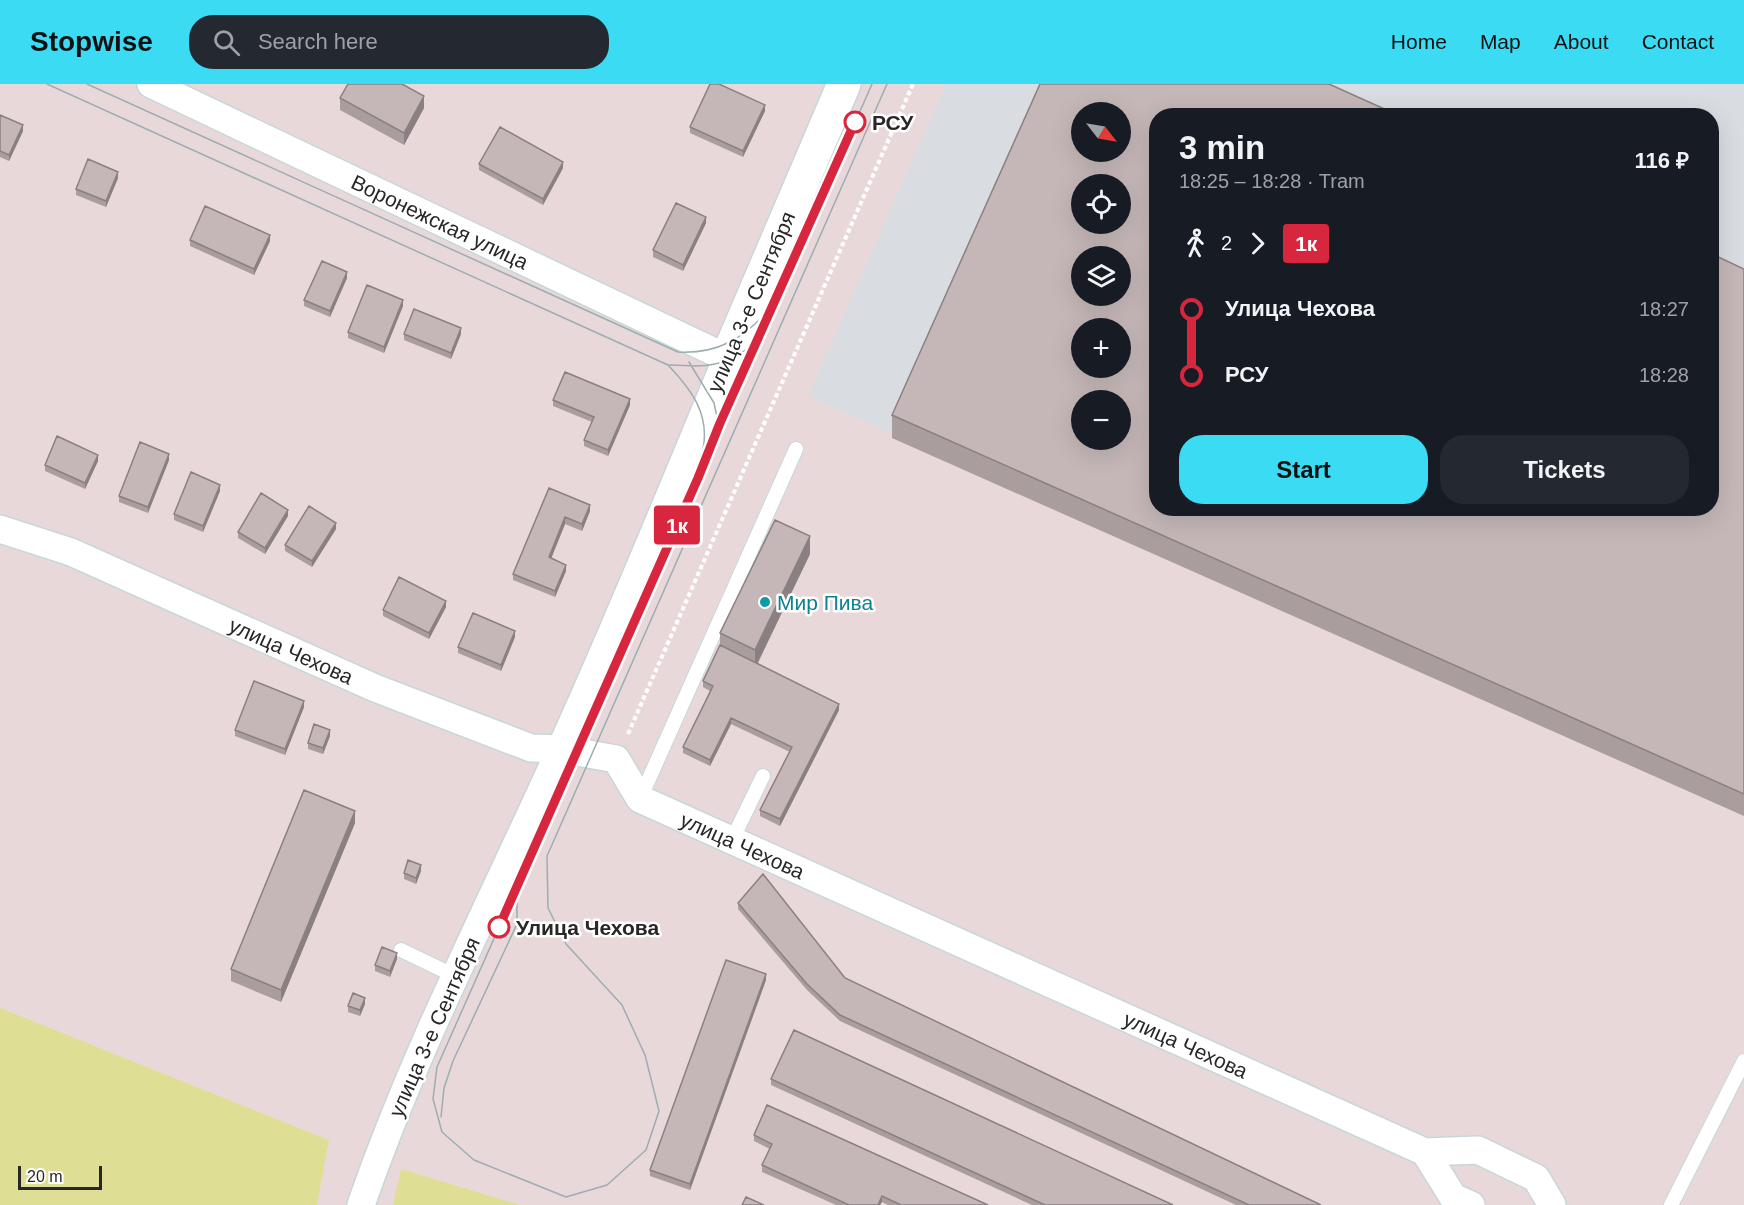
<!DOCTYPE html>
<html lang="en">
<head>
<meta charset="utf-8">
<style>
  :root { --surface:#171b24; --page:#242831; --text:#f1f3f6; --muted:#9ea1a6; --accent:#3bdbf4 }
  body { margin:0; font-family:Arial,sans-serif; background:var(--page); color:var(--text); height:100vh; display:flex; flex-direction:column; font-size:22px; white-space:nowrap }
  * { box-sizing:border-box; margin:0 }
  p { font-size:20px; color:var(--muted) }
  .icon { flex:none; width:33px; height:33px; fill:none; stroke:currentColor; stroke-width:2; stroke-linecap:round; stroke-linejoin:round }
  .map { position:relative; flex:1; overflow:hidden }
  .drawer { position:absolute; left:1149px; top:24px; width:570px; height:408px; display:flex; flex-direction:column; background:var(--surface); border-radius:24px; box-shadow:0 6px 24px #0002 }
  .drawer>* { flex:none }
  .badge { padding:0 12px; border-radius:4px; font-size:21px; line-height:39px }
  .needle { width:39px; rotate:121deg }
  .fabs { position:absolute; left:1071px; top:18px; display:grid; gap:12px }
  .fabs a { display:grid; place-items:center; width:60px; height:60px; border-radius:50%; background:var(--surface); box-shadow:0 6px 24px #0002; font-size:30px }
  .scale { position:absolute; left:18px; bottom:15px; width:84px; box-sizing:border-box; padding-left:6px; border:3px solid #272727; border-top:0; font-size:16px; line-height:21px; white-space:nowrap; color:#272727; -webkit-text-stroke:4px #fff; paint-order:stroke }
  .map>.badge { position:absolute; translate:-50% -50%; box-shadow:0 0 0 3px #fff }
  .legs { display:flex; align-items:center; gap:9px; height:66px; padding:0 30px; font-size:20px }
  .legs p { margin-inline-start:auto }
  .overview { display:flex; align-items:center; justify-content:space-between; height:102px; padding:0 30px }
  h1 { font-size:33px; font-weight:800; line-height:45px }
  .action { display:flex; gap:12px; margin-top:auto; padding:12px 30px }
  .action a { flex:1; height:69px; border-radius:24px; background:var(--accent); color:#111; font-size:24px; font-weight:800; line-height:69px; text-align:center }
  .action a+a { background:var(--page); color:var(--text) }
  ul { padding:0 30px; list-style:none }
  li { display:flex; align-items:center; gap:21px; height:66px; font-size:22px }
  li i { display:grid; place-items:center; width:9px; height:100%; margin:0 8px; background:currentColor }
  li i::after { content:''; width:15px; height:15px; margin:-8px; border:4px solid; border-radius:50%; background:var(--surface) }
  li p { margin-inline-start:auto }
  li:first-child i { background:linear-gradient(#0000 50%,currentColor 0) }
  li:last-child i { background:linear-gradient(currentColor 50%,#0000 0) }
  header { display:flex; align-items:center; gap:36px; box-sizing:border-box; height:84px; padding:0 30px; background:var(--accent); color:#111 }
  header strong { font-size:28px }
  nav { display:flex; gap:33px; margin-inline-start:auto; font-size:21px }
  .search { width:420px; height:54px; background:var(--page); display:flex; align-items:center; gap:15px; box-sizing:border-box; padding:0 21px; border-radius:24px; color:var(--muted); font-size:22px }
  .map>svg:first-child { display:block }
  .industrial { fill:#d9dde2; fill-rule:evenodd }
  .green { fill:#dfde95 }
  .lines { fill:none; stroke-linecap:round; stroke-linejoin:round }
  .service-casing { stroke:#c7d7d9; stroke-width:16 }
  .minor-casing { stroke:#c7d7d9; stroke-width:30 }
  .tertiary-casing { stroke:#c7d7d9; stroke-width:36 }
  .path { stroke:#fff; stroke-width:4; stroke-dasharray:4.5 3; stroke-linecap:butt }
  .service { stroke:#fff; stroke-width:14 }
  .minor { stroke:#fff; stroke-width:27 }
  .tertiary { stroke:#fff; stroke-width:33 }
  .tram { stroke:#9cadb1; stroke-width:1.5 }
  .wall { fill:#a99d9e }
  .shaded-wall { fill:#8a8081 }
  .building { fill:#c5b7b8; stroke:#8a8081; stroke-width:1.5; fill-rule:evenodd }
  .line-1-casing { stroke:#fff; stroke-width:14 }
  .line-1 { stroke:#d7263d; stroke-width:9 }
  .stop-1-dot { fill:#fff; stroke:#d7263d; stroke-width:3 }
  .culture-dot { fill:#0f9aa8; stroke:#fff; stroke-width:2 }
  .labels { text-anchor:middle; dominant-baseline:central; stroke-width:5; stroke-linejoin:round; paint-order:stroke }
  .stop-label { font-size:21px; font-weight:bold; fill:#272727; stroke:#fff; text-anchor:start }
  .street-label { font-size:21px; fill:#272727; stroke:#fff }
  .culture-label { font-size:21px; fill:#0d838f; stroke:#fff; text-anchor:start }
</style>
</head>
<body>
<header>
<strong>Stopwise</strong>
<div class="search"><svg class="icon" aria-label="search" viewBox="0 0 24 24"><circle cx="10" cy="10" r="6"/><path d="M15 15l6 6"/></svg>Search here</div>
<nav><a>Home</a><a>Map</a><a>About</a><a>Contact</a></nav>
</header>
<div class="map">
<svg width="1744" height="1121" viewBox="0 0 1744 1121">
  <rect width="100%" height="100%" fill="#e9d8da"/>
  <path class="industrial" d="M946,0h798v730l-936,-418zM1082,28h38v40h-38zM1156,32h556v392h-556zM1082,100h38v40h-38zM1082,172h38v40h-38zM1082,244h38v40h-38zM1082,316h38v40h-38z"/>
  <path class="green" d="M0,924l329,132 -12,65h-317z
    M401,1085l119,36h-127z"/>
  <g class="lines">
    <g class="service-casing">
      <path id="service" d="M640,715l156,-350
        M732,756l31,-64
        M401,866l54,26
        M1671,1121l73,-144"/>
    </g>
    <g class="minor-casing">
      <g id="minor">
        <path id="s1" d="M151,0l576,274c-55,131 -108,263 -167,392 -68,151 -145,299 -199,455"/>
        <path id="s2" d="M0,445l71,23 304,136 156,60 30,1 55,10 24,40 785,353 28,45 18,8"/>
        <path d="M1425,1068l53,-2 58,28 16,27"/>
      </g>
    </g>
    <g class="tertiary-casing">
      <path id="tertiary" d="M727,274l117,-274"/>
    </g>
    <path class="path" d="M628,650l285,-650"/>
    <use href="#service" class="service"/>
    <use href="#minor" class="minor"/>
    <use href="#tertiary" class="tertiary"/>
    <path class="tram" d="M47,0l621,281c41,2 53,3 88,-22
      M87,0l591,268c40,2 64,-13 90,-41
      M872,0l-113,257 -39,82 -22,56 -261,588 -4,32 9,33 32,28 92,37 41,-12 39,-35 13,-39 -14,-56 -23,-50 -56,-61 -18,-36 -1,-52 340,-772
      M689,278l25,41 5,23
      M668,281c23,24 42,49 35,84
      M441,1033l3,-29 9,-27 64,-137v-31"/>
  </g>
  <path class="wall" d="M340,14l84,10 -20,37 -64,-35z
    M765,27l-22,46 -53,-24v-6z
    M0,31l23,16 -14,30 -9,-4z
    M479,80l84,4 -20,37 -64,-35z
    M118,94l-12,29 -30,-12v-6z
    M706,139l-23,48 -30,-14v-7z
    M190,156l80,1 -16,34 -64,-29z
    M1744,185v547l-852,-378v-23z
    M347,194l-17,39 -26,-11v-6z
    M403,222l-19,47 -36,-15v-6z
    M404,250h57l-10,25 -47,-19z
    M553,316l77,5 -22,51 -24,-10v-6l8,-18 -39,-16z
    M169,376l-21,53 -29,-11v-6z
    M98,377l-13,28 -40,-18v-6z
    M549,404l41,23 -8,20 -17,-7 -14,34 15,13 -11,26 -42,-17v-6z
    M220,407l-17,41 -29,-12v-6z
    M288,432l-23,38 -27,-16v-6z
    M336,445l-24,38 -27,-16v-6z
    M810,470l-52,109 81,47 -59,116 -20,-10v-6l30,-58 -59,-28 -21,42 -27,-13v-6l27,-56 -7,-4v-6l17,-36v-12z
    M446,523l-17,32 -46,-23v-6z
    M515,553l-14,34 -43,-18v-6z
    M304,623l-19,48 -50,-19v-6z
    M330,652l-7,18 -15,-5v-6z
    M355,739l-74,179 -50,-21v-12z
    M421,787l-5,13 -12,-5v-6z
    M738,819l107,75 476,227h-85l-396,-184 -33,-31 -69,-81z
    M397,875l-7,18 -15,-6v-6z
    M766,896l-76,210 -40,-14v-6z
    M365,920l-5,12 -12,-4v-6z
    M771,995l402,126h-141l-261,-120z
    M754,1051l234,70h-100l-6,-3 -2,3h-44l-74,-33v-7l8,-16 -16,-8z"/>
  <path class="shaded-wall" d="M424,12v12l-20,37v-12z
    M765,21v6l-22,46v-6z
    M23,41v6l-14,30v-6z
    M563,78v6l-20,37v-6z
    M118,88v6l-12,29v-6z
    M706,133v6l-23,48v-6z
    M270,151v6l-16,34v-6z
    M347,188v6l-17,39v-6z
    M403,216v6l-19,47v-6z
    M461,244v6l-10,25v-6z
    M630,315v6l-22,51v-6z
    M169,370v6l-21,53v-6z
    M98,371v6l-13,28v-6z
    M220,401v6l-17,41v-6z
    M590,421v6l-8,20v-7z
    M288,426v6l-23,38v-6z
    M565,433v7l-16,40v-7z
    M336,439v6l-24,38v-6z
    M810,452v18l-55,114v-18z
    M566,481v6l-11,26v-6z
    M446,517v6l-17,32v-6z
    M515,547v6l-14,34v-6z
    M304,617v6l-19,48v-6z
    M839,620v6l-59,116v-7z
    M731,634v6l-21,42v-6z
    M330,646v6l-7,18v-6z
    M355,727v12l-74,179v-12z
    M421,781v6l-5,13v-6z
    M397,869v6l-7,18v-6z
    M766,890v6l-76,210v-6z
    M365,914v6l-5,12v-6z
    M882,1112v6l-2,3h-2z"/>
  <path class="building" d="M348,0h54l22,12 -20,37 -64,-35z
    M710,0h9l46,21 -22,46 -53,-24z
    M1040,0h289l71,32h-244v392h556v-254l32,15v525l-852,-379zM1082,28h38v40h-38zM1082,100h38v40h-38zM1082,172h38v40h-38zM1082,244h38v40h-38zM1082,316h38v40h-38z
    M0,31l23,10 -14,30 -9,-4z
    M500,43l63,35 -20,37 -64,-35z
    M88,75l30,13 -12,29 -30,-12z
    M676,119l30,14 -23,48 -30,-15z
    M205,122l65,29 -16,34 -64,-29z
    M322,177l25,11 -17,39 -26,-11z
    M367,201l36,15 -19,47 -36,-15z
    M414,225l47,19 -10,25 -47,-19z
    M565,288l65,27 -22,51 -24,-10 10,-23 -41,-17z
    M57,352l41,19 -13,28 -40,-18z
    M140,358l29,12 -21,53 -29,-11z
    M191,388l29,13 -17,41 -29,-12z
    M549,404l41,17 -8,19 -17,-7 -16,40 17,8 -11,26 -42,-17z
    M261,409l27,17 -23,38 -27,-16z
    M309,422l27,17 -24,38 -27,-16z
    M775,436l35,16 -55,114 -35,-17z
    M399,493l47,24 -17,32 -46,-23z
    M473,529l42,18 -14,34 -43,-18z
    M720,561l119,59 -59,115 -20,-9 32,-63 -61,-29 -21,42 -27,-13 30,-61 -10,-5z
    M254,597l50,20 -19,48 -50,-19z
    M314,640l16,6 -7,18 -15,-5z
    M304,706l51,21 -74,179 -50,-21z
    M408,776l13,5 -5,13 -12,-5z
    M763,790l82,104 476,227h-72l-409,-190 -33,-31 -69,-81z
    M382,863l15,6 -7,18 -15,-6z
    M726,876l40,14 -76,210 -40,-14z
    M353,909l12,5 -5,12 -12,-4z
    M794,946l379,175h-128l-274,-126z
    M767,1021l221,100h-87l-19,-9 -4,9h-29l-87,-40 10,-21 -18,-9z
    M746,1113l18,8h-22z"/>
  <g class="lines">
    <g class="line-1-casing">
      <path id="line-1" d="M499,843l199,-449 22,-55 135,-301"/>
    </g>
    <use href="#line-1" class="line-1"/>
  </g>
  <g class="stop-1-dot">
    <circle cx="855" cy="38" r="10"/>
    <circle cx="499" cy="843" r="10"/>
  </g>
  <circle class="culture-dot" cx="765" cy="518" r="6"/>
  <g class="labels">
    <g class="stop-label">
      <text x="872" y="38">РСУ</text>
      <text x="516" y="843">Улица Чехова</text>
    </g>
    <g class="street-label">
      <text stroke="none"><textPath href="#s1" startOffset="320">Воронежская улица</textPath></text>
      <text transform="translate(751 218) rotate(-67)">улица 3-е Сентября</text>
      <text stroke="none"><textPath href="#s2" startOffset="316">улица Чехова</textPath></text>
      <text stroke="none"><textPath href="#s2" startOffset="820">улица Чехова</textPath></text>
      <text transform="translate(434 943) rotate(-66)">улица 3-е Сентября</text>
      <text stroke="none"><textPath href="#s2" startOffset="1306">улица Чехова</textPath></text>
    </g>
    <g class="culture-label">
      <text x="777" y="518">Мир Пива</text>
    </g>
  </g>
</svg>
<div class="fabs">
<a><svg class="needle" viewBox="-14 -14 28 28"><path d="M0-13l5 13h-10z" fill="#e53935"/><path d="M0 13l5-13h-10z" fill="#9ea1a6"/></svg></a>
<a><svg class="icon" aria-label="locate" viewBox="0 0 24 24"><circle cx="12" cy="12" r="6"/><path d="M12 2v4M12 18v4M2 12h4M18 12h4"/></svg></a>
<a><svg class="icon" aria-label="layers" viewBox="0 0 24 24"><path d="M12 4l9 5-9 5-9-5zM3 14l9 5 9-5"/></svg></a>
<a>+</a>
<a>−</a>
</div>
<div class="scale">20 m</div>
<b class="badge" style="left:677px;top:441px;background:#d7263d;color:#fff">1к</b>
<section class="drawer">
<div class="overview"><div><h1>3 min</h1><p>18:25 – 18:28 · Tram</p></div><b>116 ₽</b></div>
<div class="legs"><svg class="icon" aria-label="walk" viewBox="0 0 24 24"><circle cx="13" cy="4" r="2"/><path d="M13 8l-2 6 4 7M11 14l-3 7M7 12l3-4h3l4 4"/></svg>2<svg class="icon" aria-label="forward" viewBox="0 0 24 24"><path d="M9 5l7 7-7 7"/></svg><b class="badge" style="background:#d7263d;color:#fff">1к</b></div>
<ul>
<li><i style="color:#d7263d"></i><b>Улица Чехова</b><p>18:27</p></li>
<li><i style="color:#d7263d"></i><b>РСУ</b><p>18:28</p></li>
</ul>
<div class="action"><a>Start</a><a>Tickets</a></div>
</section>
</div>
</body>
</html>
